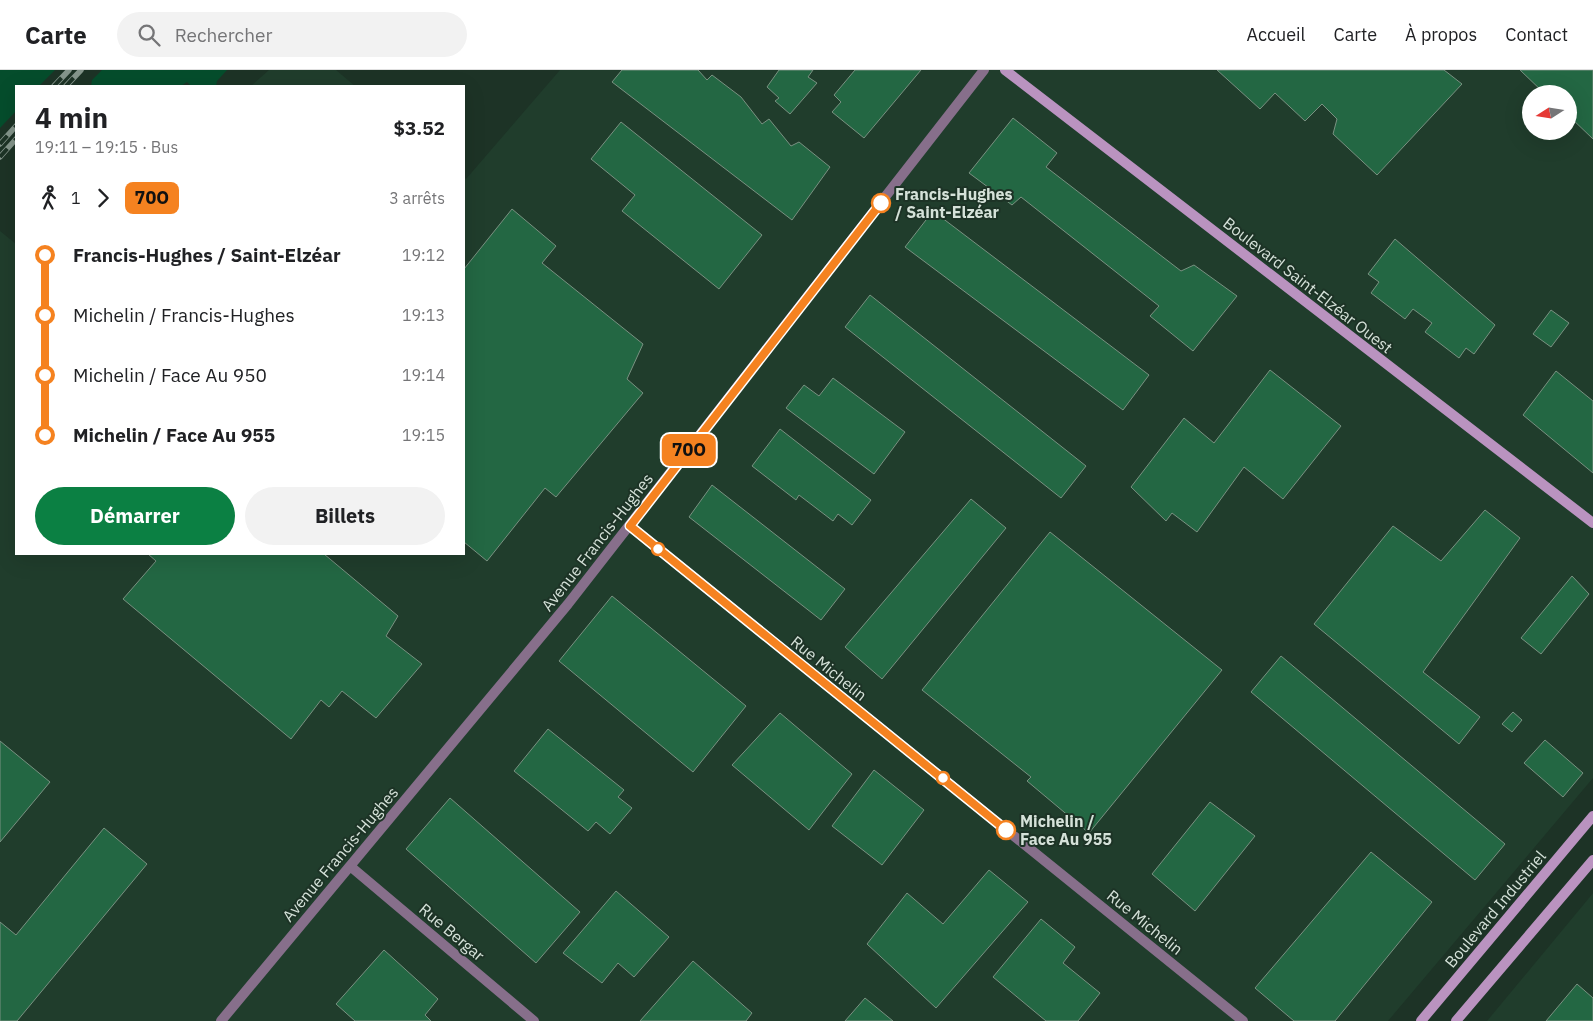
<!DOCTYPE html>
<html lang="fr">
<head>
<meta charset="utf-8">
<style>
  :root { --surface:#fff; --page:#f2f2f2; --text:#202124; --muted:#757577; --line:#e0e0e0; --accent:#0b8043 }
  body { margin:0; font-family:"IBM Plex Sans",sans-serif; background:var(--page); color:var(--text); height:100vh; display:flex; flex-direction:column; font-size:19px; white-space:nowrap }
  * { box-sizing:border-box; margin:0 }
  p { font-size:16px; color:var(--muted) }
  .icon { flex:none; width:28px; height:28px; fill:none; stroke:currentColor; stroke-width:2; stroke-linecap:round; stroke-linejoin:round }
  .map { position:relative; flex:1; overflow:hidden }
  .side { position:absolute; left:15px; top:15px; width:450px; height:470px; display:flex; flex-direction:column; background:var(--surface); border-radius:0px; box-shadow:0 5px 20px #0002 }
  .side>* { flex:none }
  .badge { padding:0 10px; border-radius:8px; font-size:18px; line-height:32px }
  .needle { width:32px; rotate:258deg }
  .controls { position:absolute; left:1522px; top:15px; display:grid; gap:10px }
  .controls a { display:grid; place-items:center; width:55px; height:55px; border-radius:50%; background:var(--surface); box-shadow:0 5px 20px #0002; font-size:25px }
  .map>.badge { position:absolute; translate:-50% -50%; box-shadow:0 0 0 2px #fff }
  .legs { display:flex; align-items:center; gap:8px; height:55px; padding:0 20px; font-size:16px }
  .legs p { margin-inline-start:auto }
  .head { display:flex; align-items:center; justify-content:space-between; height:85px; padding:0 20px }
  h1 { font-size:28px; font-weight:700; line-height:38px }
  .primary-button { display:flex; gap:10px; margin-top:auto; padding:10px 20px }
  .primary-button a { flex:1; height:58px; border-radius:30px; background:var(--accent); color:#fff; font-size:20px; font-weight:700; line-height:58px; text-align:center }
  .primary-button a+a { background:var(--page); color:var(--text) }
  ul { padding:0 20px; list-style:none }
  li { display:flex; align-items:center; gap:18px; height:60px; font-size:19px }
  li i { display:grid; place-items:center; width:8px; height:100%; margin:0 6px; background:currentColor }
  li i::after { content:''; width:12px; height:12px; margin:-6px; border:4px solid; border-radius:50%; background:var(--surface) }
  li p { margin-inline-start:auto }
  li:first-child i { background:linear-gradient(#0000 50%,currentColor 0) }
  li:last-child i { background:linear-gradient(currentColor 50%,#0000 0) }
  header { display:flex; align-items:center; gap:30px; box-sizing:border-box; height:70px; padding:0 25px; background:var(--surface); border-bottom:1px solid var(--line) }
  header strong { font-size:24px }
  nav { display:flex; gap:28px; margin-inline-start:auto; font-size:18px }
  .search { width:350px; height:45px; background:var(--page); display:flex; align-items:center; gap:12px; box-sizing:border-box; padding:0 18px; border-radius:28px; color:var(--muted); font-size:19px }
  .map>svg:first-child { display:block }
  .built { fill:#203d2c; fill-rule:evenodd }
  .green { fill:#054d2c }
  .building { fill:#236743; stroke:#799181 }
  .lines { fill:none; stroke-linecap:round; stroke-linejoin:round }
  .street { stroke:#876f8b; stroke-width:10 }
  .secondary { stroke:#ba93c0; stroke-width:10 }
  .rail-casing { stroke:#84958b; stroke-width:5.5 }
  .rail { stroke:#1d3326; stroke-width:4; stroke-dasharray:11; stroke-linecap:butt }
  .line-1-casing { stroke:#fff; stroke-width:11 }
  .line-1 { stroke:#f58220; stroke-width:8 }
  .stop-1-dot { fill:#fff; stroke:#f58220; stroke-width:2.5 }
  .labels { text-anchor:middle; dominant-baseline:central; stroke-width:4; stroke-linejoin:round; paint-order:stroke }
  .stop-label { font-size:16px; font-weight:bold; fill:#d5e2d9; stroke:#1d3326; text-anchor:start }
  .street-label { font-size:16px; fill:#d5e2d9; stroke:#1d3326 }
</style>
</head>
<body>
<header>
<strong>Carte</strong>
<div class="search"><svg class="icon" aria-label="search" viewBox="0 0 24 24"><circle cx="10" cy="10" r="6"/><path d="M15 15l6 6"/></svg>Rechercher</div>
<nav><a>Accueil</a><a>Carte</a><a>À propos</a><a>Contact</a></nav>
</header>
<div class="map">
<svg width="1593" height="951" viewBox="0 0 1593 951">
  <rect width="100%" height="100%" fill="#1d3326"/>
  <path class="built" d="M269,0h67l19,16h-104z
    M560,0h1033v708l-205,243h-1388v-790l16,13v310h448v-377l2,2zM1531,24h38v37h-38z
    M1593,823v128h-106l102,-123z"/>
  <path class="green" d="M0,0h55l-16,16h-23v25l-16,17z
    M102,0h125l-10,11 -1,5h-25l-4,-4 -6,4h-90l1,-6z"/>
  <path class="building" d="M622,0h76l9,10 5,-5 29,22 21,27 7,-5 22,27 8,-4 31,25 -38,53 -180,-138z
    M779,0h34l-5,7 9,6 -27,31 -15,-13 4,-3 -12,-11z
    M855,0h66l-57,68 -32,-26 9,-10 -7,-7z
    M1217,0h227l18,14 -85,91 -44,-41 4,-15 -15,-15 -17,17 -30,-28 -15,16z
    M1520,0h73v69l-24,-23v-22h-24z
    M1013,48l44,35 -11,14 135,104 13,-6 43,31 -44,55 -43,-35 9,-10 -138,-109 -9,8 -43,-32z
    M621,52l141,113 -43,54 -97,-78 13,-16 -44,-36z
    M512,139l44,37 -14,17 101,81 -16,35 16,14 -87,104 -11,-9 -58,73 -23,-19v-273z
    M933,141l216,164 -26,35 -218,-163z
    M1395,169l100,86 -21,29 -8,-6 -7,10 -34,-26 7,-9 -19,-14 -8,10 -34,-26 8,-11 -11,-8z
    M870,225l216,171 -25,32 -216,-171z
    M1551,240l18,13 -18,24 -18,-13z
    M1270,300l71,56 -58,73 -39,-32 -47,65 -25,-19 -6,8 -35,-34 53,-69 30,25z
    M1556,301l37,30v72l-70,-58z
    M833,308l72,54 -31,42 -88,-66 18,-23 15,11z
    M780,359l91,71 -19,25 -14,-11 -5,7 -34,-26 -3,5 -44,-34z
    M712,415l133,104 -24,31 -132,-103z
    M971,429l35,29 -124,151 -37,-32z
    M1485,440l35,28 -97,134 57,45 -21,27 -145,-120 79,-98 48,35z
    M1050,462l172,138 -133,163 -62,-52 4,-4 -109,-87z
    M148,484h176l74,62 -12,20 36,28 -46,54 -34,-27 -13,16 -8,-7 -30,39 -168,-140 33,-38z
    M1572,506l17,18 -48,60 -20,-16z
    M612,526l134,110 -53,66 -134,-111z
    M1281,586l224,188 -30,36 -224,-188z
    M1513,642l9,8 -10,12 -10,-8z
    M780,643l72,61 -43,56 -77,-65z
    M548,659l76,61 -6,7 14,11 -22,26 -14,-12 -8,9 -74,-60z
    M1545,670l38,33 -20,24 -39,-34z
    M0,671l50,41 -50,60z
    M874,700l50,40 -42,55 -50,-39z
    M450,728l130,114 -44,51 -130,-114z
    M1210,732l45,34 -60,75 -43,-37z
    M104,758l43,36 -130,157h-17v-99l16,13z
    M1371,782l61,50 -97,119h-41l-39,-33z
    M989,800l39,32 -92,106 -69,-64 40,-51 36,31z
    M616,821l53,46 -35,40 -16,-14 -16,20 -39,-30z
    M1041,849l34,28 -12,16 37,30 -22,28h-32l-53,-44z
    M384,880l54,49 -13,16 6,6h-76l-19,-17z
    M693,891l59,52 -6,8h-106z
    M1577,914l16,14v23h-47z
    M865,928l28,23h-48z"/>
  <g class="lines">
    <path class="street" d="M630,456l613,495
      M350,796l184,155
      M221,951l347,-417 416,-534"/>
    <path class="secondary" d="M1005,0l588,453
      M1421,951l172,-205
      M1456,951l137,-161"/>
    <g class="rail-casing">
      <path id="rail" d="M54,16l15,-16
        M66,16l15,-16
        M0,74l16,-18
        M0,87l16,-18"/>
    </g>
    <use href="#rail" class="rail"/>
  </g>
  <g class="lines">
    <g class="line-1-casing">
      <path id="line-1" d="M881,133l-251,323 376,304"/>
    </g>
    <use href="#line-1" class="line-1"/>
  </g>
  <g class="stop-1-dot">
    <circle cx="881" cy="133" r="9"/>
    <circle cx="658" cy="479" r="6"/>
    <circle cx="943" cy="708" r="6"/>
    <circle cx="1006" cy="760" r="9"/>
  </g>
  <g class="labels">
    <g class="stop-label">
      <text x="895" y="124">Francis-Hughes<tspan x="895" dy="18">/ Saint-Elzéar</tspan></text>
      <text x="1020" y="751">Michelin /<tspan x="1020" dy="18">Face Au 955</tspan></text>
    </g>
    <g class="street-label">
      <text transform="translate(1308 215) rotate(38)">Boulevard Saint-Elzéar Ouest</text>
      <text transform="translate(597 472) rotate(-52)">Avenue Francis-Hughes</text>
      <text transform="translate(829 598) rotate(39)">Rue Michelin</text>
      <text transform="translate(340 784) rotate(-50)">Avenue Francis-Hughes</text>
      <text transform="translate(1495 839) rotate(-50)">Boulevard Industriel</text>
      <text transform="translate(1145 852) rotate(39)">Rue Michelin</text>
      <text transform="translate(452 862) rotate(40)">Rue Bergar</text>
    </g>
  </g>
</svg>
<div class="controls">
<a><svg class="needle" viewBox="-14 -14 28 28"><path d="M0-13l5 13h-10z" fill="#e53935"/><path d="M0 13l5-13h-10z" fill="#757577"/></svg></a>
</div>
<b class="badge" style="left:689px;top:380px;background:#f58220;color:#111">70O</b>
<section class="side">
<div class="head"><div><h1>4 min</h1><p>19:11 – 19:15 · Bus</p></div><b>$3.52</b></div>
<div class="legs"><svg class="icon" aria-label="walk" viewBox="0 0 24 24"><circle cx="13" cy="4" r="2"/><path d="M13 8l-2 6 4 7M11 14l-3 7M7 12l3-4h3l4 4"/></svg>1<svg class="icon" aria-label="forward" viewBox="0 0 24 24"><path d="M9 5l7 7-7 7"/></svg><b class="badge" style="background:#f58220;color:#111">70O</b><p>3 arrêts</p></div>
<ul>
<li><i style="color:#f58220"></i><b>Francis-Hughes / Saint-Elzéar</b><p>19:12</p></li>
<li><i style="color:#f58220"></i><span>Michelin / Francis-Hughes</span><p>19:13</p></li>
<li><i style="color:#f58220"></i><span>Michelin / Face Au 950</span><p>19:14</p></li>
<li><i style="color:#f58220"></i><b>Michelin / Face Au 955</b><p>19:15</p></li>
</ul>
<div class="primary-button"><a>Démarrer</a><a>Billets</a></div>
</section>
</div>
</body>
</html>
